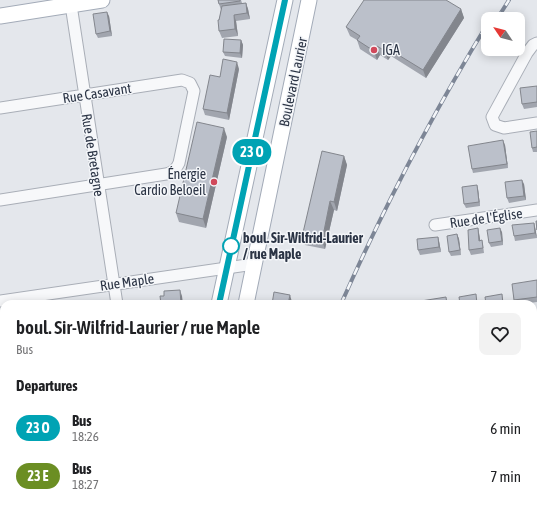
<!DOCTYPE html>
<html lang="en">
<head>
<meta charset="utf-8">
<style>
  :root { --surface:#fff; --page:#f2f2f2; --text:#202124; --muted:#757577 }
  body { margin:0; font-family:"Asap Condensed",sans-serif; background:var(--page); color:var(--text); height:100vh; display:flex; flex-direction:column; font-size:15px; white-space:nowrap }
  * { box-sizing:border-box; margin:0 }
  p { font-size:13px; color:var(--muted) }
  .icon { flex:none; width:22px; height:22px; fill:none; stroke:currentColor; stroke-width:2; stroke-linecap:round; stroke-linejoin:round }
  .map { position:relative; flex:1; overflow:hidden }
  .side { position:absolute; left:0px; top:300px; width:537px; height:208px; display:flex; flex-direction:column; background:var(--surface); border-radius:12px 12px 0 0; box-shadow:0 2px 10px #0003 }
  .side>* { flex:none }
  .badge { padding:0 8px; border-radius:13px; font-size:14px; line-height:26px }
  .needle { width:26px; rotate:305deg }
  .buttons { position:absolute; left:481px; top:12px; display:grid; gap:8px }
  .buttons a { display:grid; place-items:center; width:44px; height:44px; border-radius:8px; background:var(--surface); box-shadow:0 2px 10px #0003; font-size:20px }
  .map>.badge { position:absolute; translate:-50% -50%; box-shadow:0 0 0 2px #fff }
  h2 { padding:0 16px; font-size:15px; line-height:36px }
  .round { display:grid; place-items:center; flex:none; width:42px; height:42px; border-radius:8px; background:var(--page) }
  .summary { display:flex; align-items:center; justify-content:space-between; height:68px; padding:0 16px }
  h1 { font-size:19px; font-weight:600; line-height:30px }
  ul { padding:0; list-style:none }
  li { display:flex; align-items:center; gap:12px; height:48px; padding:0 16px }
  li div { flex:1 }
  li b { display:block; font-size:15px }
  li em { font-style:normal }
  li .badge { min-width:44px; font-weight:700; text-align:center }
  .map>svg:first-child { display:block }
  .lines { fill:none; stroke-linecap:round; stroke-linejoin:round }
  .minor-casing { stroke:#a9aeb7; stroke-width:13 }
  .major-casing { stroke:#a3abb8; stroke-width:17 }
  .minor { stroke:#f7f8fa; stroke-width:11 }
  .major { stroke:#fff; stroke-width:15 }
  .rail-casing { stroke:#7d8696; stroke-width:4 }
  .rail { stroke:#f4f6f9; stroke-width:2.5; stroke-dasharray:8; stroke-linecap:butt }
  .wall { fill:#a1a5ae }
  .shaded-wall { fill:#83868d }
  .building { fill:#bbc0ca; stroke:#83868d }
  .line-casing { stroke:#fff; stroke-width:9 }
  .line { stroke:#00a3b4; stroke-width:6 }
  .poi-dot { fill:#d1495b; stroke:#f4f6f9; stroke-width:1.5 }
  .stop-dot { fill:#fff; stroke:#00a3b4; stroke-width:2 }
  .labels { text-anchor:middle; dominant-baseline:central; stroke-width:3; stroke-linejoin:round; paint-order:stroke }
  .poi-label { font-size:14px; fill:#2b3445; stroke:#f4f6f9; text-anchor:start }
  .street-label { font-size:14px; fill:#2b3445; stroke:#f4f6f9 }
  .stop-label { font-size:14px; font-weight:bold; fill:#2b3445; stroke:#f4f6f9; text-anchor:start }
</style>
</head>
<body>
<div class="map">
<svg width="537" height="508" viewBox="0 0 537 508">
  <rect width="100%" height="100%" fill="#e4e7ec"/>
  <g class="lines">
    <g class="minor-casing">
      <path id="minor" d="M71,5l46,299
        M537,43l-4,2 -6,8 -35,64 3,8 9,3 33,-5
        M0,108l182,-28 8,3 4,8 -15,72c-3,7 -7,10 -13,11l-166,26
        M435,225l102,-15
        M0,301l254,-37
        M533,317h4
        M0,406h4
        M533,442l4,-1"/>
    </g>
    <g class="major-casing">
      <path id="major" d="M0,16l102,-16
        M219,304l66,-304
        M246,304l63,-304
        M175,508v-4
        M202,508l1,-4"/>
    </g>
    <use href="#minor" class="minor"/>
    <use href="#major" class="major"/>
    <g class="rail-casing">
      <path id="rail" d="M497,19l12,-19
        M341,304c43,-97 92,-191 147,-281
        M268,508l1,-4"/>
    </g>
    <use href="#rail" class="rail"/>
  </g>
  <path class="wall" d="M218,0h26h-3l1,3h4l2,6 2,10 -14,2 2,15 -16,2 -3,-7v-11l2,-10 -2,-6z
    M461,9l3,9 -38,60 -35,-22 -3,4 -8,-5 -3,5 -17,-11 -3,-9 -7,-4 -4,-9z
    M109,16l3,20 -14,2 -2,-4z
    M241,40l2,5 -1,13 -17,-2 -2,-4z
    M239,69l-10,51 -24,-5 -2,-6z
    M537,86v21l-13,2 -2,-5z
    M537,131v21h-4l-1,-4z
    M227,137l-21,91 -27,-6 -3,-9z
    M505,145l3,23 -35,5 -1,-4z
    M344,156l3,9 -10,46 -3,-1 -9,39 -20,-4 -3,-8z
    M524,184l2,16 -17,3 -2,-5z
    M477,185l1,4 2,17 -14,2 -2,-4z
    M534,223l1,4 2,11 -22,3 -1,-5z
    M478,228l1,5 1,8 2,-1 1,5 1,8 -13,2 -2,-5z
    M502,232l1,13 -12,2 -2,-4z
    M457,234l2,5 2,16 -10,1 -2,-4z
    M438,237l1,4 2,11 -21,3 -2,-5z
    M537,280v22l-15,2h-6l-2,-4z
    M122,504h24l1,4h-24z"/>
  <path class="shaded-wall" d="M246,3l2,6 2,10 -3,-6z
    M461,9l3,9 -38,60 -3,-8z
    M107,12l2,4 3,20 -2,-5z
    M234,15l2,6 2,15 -3,-7z
    M241,40l2,5 -1,13 -2,-5z
    M377,46l3,9 -3,5 -3,-9z
    M387,48l4,8 -3,4 -3,-9z
    M237,62l2,7 -10,51 -2,-7z
    M224,128l3,9 -21,91 -3,-9z
    M503,140l2,5 3,23 -1,-4z
    M344,156l3,9 -10,46 -3,-9z
    M522,180l2,4 2,16 -2,-4z
    M477,185l1,4 2,17 -1,-4z
    M330,201l4,9 -9,39 -3,-8z
    M534,223l1,4 2,11 -2,-5z
    M478,228l1,5 2,12 -2,-4z
    M500,228l2,4 1,13 -1,-4z
    M457,234l2,5 2,16 -1,-5z
    M438,237l1,4 2,11 -2,-5z
    M180,290l2,6 1,8h-2z
    M290,295l2,7v2h-4z"/>
  <path class="building" d="M218,0h22v1l-21,3z
    M364,0h82l15,9 -38,61 -36,-22 -2,3 -8,-5 -3,5 -17,-11 3,-4 -14,-9z
    M246,3l1,10 -13,2 1,14 -16,2 -1,-11h1l3,-14z
    M107,12l3,19 -14,3 -3,-20z
    M224,39l17,1 -1,13 -17,-1z
    M223,59l14,3 -10,51 -24,-4 7,-34 10,2z
    M537,86v16l-15,2 -2,-16z
    M197,122l27,6 -21,91 -27,-6z
    M537,131v16l-5,1 -2,-16z
    M503,140l4,24 -35,5 -4,-23z
    M322,151l22,5 -10,46 -4,-1 -8,40 -20,-4z
    M522,180l2,16 -17,2 -2,-16z
    M477,185l2,17 -15,2 -2,-17z
    M536,221h1v9z
    M534,223l1,10 -21,3 -2,-11z
    M478,228l1,13 3,-1 1,8 -14,2 -1,-20z
    M500,228l2,13 -13,2 -2,-13z
    M457,234l3,16 -11,2 -2,-16z
    M438,237l1,10 -21,3 -1,-11z
    M537,280v17l-23,3 -2,-16z
    M180,290l1,14h-20l-1,-8h4v-5z
    M274,292l16,3 -2,9h-16z
    M476,294l1,10h-17l-1,-7z
    M502,294l1,10h-17l-1,-7z
    M446,297l1,7h-26v-3z
    M4,429v75h77v4h-81v-78z
    M122,504h14l-14,2z"/>
  <g class="lines">
    <g class="line-casing">
      <path id="line" d="M219,304l66,-304"/>
    </g>
    <use href="#line" class="line"/>
  </g>
  <g class="poi-dot">
    <circle cx="374" cy="50" r="4"/>
    <circle cx="214" cy="182" r="4"/>
  </g>
  <circle class="stop-dot" cx="231" cy="246" r="8"/>
  <g class="labels">
    <g class="poi-label">
      <text x="382" y="50">IGA</text>
      <text x="206" y="174" text-anchor="end">Énergie<tspan x="206" dy="16">Cardio Beloeil</tspan></text>
    </g>
    <g class="street-label">
      <text transform="translate(293 82) rotate(-78)">Boulevard Laurier</text>
      <text transform="translate(97 93) rotate(-9)">Rue Casavant</text>
      <text transform="translate(93 155) rotate(81)">Rue de Bretagne</text>
      <text transform="translate(486 218) rotate(-8)">Rue de l'Église</text>
      <text transform="translate(127 282) rotate(-8)">Rue Maple</text>
    </g>
    <g class="stop-label">
      <text x="243" y="238">boul. Sir-Wilfrid-Laurier<tspan x="243" dy="16">/ rue Maple</tspan></text>
    </g>
  </g>
</svg>
<div class="buttons">
<a><svg class="needle" viewBox="-14 -14 28 28"><path d="M0-13l5 13h-10z" fill="#e53935"/><path d="M0 13l5-13h-10z" fill="#757577"/></svg></a>
</div>
<b class="badge" style="left:252px;top:152px;background:#00a3b4;color:#fff">23 O</b>
<section class="side">
<div class="summary"><div><h1>boul. Sir-Wilfrid-Laurier / rue Maple</h1><p>Bus</p></div><a class="round"><svg class="icon" aria-label="heart" viewBox="0 0 24 24"><path d="M12 20l-8-8c-3-5 5-10 8-4 3-6 11-1 8 4z"/></svg></a></div>
<h2>Departures</h2>
<ul>
<li><span class="badge" style="background:#00a3b4;color:#fff">23 O</span><div><b>Bus</b><p>18:26</p></div><em>6 min</em></li>
<li><span class="badge" style="background:#6b8e23;color:#fff">23 E</span><div><b>Bus</b><p>18:27</p></div><em>7 min</em></li>
</ul>
</section>
</div>
</body>
</html>
